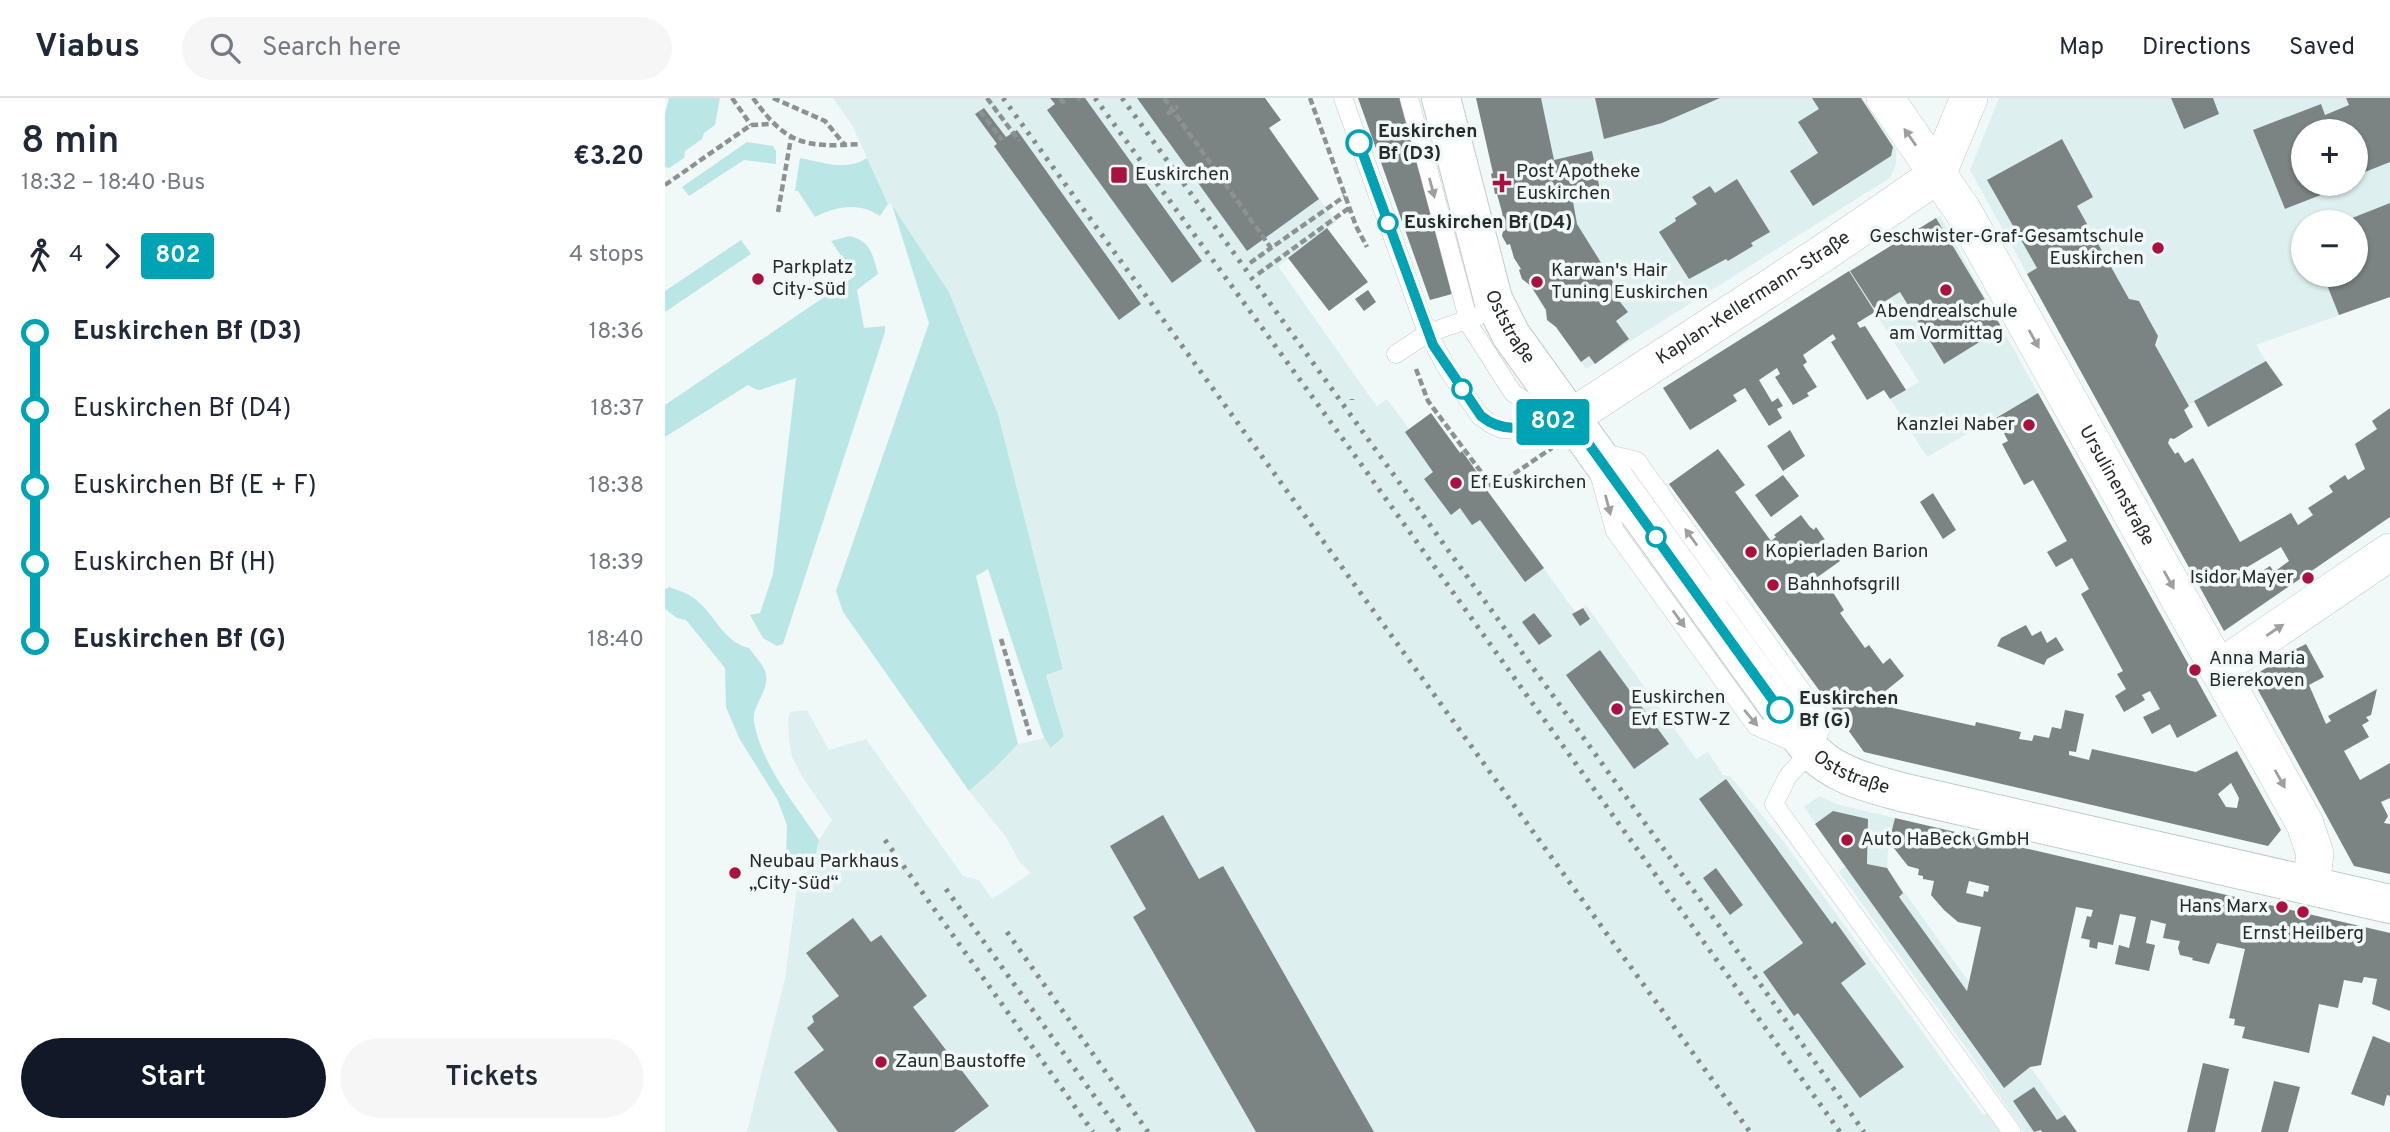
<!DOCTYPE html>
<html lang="en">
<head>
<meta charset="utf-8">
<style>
  :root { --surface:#fff; --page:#f6f6f7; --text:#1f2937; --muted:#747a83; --line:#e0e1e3; --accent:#111827 }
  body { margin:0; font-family:Overpass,sans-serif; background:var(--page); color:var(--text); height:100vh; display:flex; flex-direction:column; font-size:26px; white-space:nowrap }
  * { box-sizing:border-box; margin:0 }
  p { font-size:23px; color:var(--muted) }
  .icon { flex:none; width:38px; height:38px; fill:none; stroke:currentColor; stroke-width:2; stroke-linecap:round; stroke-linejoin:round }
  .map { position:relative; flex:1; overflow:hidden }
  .drawer { display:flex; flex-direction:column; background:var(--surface); width:665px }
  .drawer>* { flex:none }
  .badge { padding:0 14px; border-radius:5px; font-size:24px; line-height:46px }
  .buttons { position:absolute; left:1626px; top:21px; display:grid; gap:14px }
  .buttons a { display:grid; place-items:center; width:77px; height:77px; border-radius:50%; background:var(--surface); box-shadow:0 2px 5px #0004; font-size:35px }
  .map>.badge { position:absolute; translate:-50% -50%; box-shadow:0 0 0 4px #fff }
  .legs { display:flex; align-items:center; gap:10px; height:77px; padding:0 21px; font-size:23px }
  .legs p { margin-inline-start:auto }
  .summary { display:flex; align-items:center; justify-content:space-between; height:119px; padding:0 21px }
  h1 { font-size:38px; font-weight:600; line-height:52px }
  .button { display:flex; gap:14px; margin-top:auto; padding:14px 21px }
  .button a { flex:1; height:80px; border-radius:42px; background:var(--accent); color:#fff; font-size:28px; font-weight:600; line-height:80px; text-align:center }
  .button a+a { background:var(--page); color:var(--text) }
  ul { padding:0 21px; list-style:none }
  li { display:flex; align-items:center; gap:24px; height:77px; font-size:26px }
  li i { display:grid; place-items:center; width:10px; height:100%; margin:0 9px; background:currentColor }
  li i::after { content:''; width:18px; height:18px; margin:-9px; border:5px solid; border-radius:50%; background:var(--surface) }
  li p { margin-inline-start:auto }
  li:first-child i { background:linear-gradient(#0000 50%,currentColor 0) }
  li:last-child i { background:linear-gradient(currentColor 50%,#0000 0) }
  header { display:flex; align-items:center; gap:42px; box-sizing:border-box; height:98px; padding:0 35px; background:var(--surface); border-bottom:2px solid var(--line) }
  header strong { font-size:33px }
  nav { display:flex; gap:38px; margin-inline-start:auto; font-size:24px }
  .search { width:490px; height:63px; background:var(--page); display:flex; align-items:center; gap:18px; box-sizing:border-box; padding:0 24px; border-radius:38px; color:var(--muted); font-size:26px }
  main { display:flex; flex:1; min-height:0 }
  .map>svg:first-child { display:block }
  .built { fill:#ddf0ef; fill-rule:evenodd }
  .green { fill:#bae7e5 }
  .building { fill:#7b8483; fill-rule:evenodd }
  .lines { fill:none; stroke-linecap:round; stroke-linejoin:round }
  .service-casing { stroke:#c2cbcb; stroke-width:19 }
  .minor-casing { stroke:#c2cbcb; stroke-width:38 }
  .tertiary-casing { stroke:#c2cbcb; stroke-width:40 }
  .path { stroke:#8c9291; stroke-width:4.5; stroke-dasharray:7 3.5; stroke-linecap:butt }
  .service { stroke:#fff; stroke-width:18 }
  .minor { stroke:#fff; stroke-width:37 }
  .tertiary { stroke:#fff; stroke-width:38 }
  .rail { stroke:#868c8b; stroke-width:5; stroke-dasharray:3.5 7; stroke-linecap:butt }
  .oneway { fill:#9e9f9f }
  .line-1-casing { stroke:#fff; stroke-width:16 }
  .line-1 { stroke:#00a3b4; stroke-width:10 }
  .stop-1-dot { fill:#fff; stroke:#00a3b4; stroke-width:3.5 }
  .poi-dot { fill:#a9123e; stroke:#f0f9f8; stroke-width:2.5 }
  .labels { text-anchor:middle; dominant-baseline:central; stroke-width:7; stroke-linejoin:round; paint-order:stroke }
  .stop-label { font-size:19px; font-weight:bold; fill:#272a2a; stroke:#f0f9f8; text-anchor:start }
  .poi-label { font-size:19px; fill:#272a2a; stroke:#f0f9f8; text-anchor:start }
  .street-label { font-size:19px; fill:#272a2a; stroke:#f0f9f8 }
</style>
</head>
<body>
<header>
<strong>Viabus</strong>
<div class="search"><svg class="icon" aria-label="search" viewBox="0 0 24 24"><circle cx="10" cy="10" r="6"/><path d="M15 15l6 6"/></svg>Search here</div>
<nav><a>Map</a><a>Directions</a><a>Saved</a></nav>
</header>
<main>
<section class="drawer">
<div class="summary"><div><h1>8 min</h1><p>18:32 – 18:40 · Bus</p></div><b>€3.20</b></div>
<div class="legs"><svg class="icon" aria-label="walk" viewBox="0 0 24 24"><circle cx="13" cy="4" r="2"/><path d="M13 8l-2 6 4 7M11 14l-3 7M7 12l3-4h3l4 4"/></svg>4<svg class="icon" aria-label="forward" viewBox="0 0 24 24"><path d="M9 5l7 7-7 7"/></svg><b class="badge" style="background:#00a3b4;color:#fff">802</b><p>4 stops</p></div>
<ul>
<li><i style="color:#00a3b4"></i><b>Euskirchen Bf (D3)</b><p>18:36</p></li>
<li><i style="color:#00a3b4"></i><span>Euskirchen Bf (D4)</span><p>18:37</p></li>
<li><i style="color:#00a3b4"></i><span>Euskirchen Bf (E + F)</span><p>18:38</p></li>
<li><i style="color:#00a3b4"></i><span>Euskirchen Bf (H)</span><p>18:39</p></li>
<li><i style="color:#00a3b4"></i><b>Euskirchen Bf (G)</b><p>18:40</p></li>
</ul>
<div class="button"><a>Start</a><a>Tickets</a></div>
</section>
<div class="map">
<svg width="1725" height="1034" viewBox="0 0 1725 1034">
  <rect width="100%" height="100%" fill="#f0f9f8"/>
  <path class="built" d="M168,0h432l4,30 67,94 -58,44 90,128 9,12 10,-7 22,30 22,-16 29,39 2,-1 26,37 -1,2 89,123 10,-8 110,154 12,-7 15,23 7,1 56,69 197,270 3,-2 14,19h-1253l38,-154 12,-90 18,-31 4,-17 13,-20 -29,-42 -11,-21 -3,-18 -1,-19 2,-8 17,-2 22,40 37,-11 97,137 16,4 13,19 39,-26 -12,-12 -13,-24 -37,-46 26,-23 23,-24 26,-6 8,10 12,-13 -18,-61 17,-6 -65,-254 -49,-122 -57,-87 -4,-1 -36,-79z
    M811,0h386l34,52v14l-6,14 -304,191 -30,-42 -9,-7 -2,-10 -14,-24 -9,-7 -3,-9 2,-1 -7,-11 -4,-14 -3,1 -5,-9 2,-11 -6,-31h-3l-4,-20 2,-1z
    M1334,0h391v199l-134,48 10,16 -145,83 -151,-274zM1638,33h52v53h-52zM1638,124h52v53h-52z
    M1275,118l98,177 -111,64 -37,-58 29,-17 -70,-111z
    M1154,698l21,9 55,13 -6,24 -2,26 190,264h-53l-52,-76 -133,-184 6,-6 -41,-59z"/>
  <path class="green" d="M4,0h51l-5,27 -11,8 -2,6 -17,12 -1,7 -15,10 -4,-1v-53z
    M82,44l26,4 3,5v13l-32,-4 -55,36 -7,-9z
    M135,60c23,4 46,14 67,0l21,46 -8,12c-21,-14 -43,-10 -65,1l-17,-26h-3z
    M227,107l57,87 49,122 65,255 -17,6 18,61 -13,12 -7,-10 -56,-169 -12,7 42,168 -23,24 -26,23 -126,-179 -7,-21 93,-268z
    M185,138c21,5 23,20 28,38l-21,16 7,38 21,-2v6l-102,312 -6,2 -14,-8 -13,-23 10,-2 13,-39 23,-196 -36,12 -5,-1 -7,-4 -83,52v-32l190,-129 -24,-35z
    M76,142l10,14 -86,58v-21z
    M4,489c8,3 19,6 26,12 20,15 28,43 54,49 5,7 13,15 16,23 7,18 -14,34 -11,51 8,44 41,82 65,118l-4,17 -29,-3 1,-29 -10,-26 -38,-61 -13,-31 -1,-39 -39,-48 -9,-2 -12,-9v-20z"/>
  <path class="building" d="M385,0h35l117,163 -30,22 -125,-173 8,-6z
    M472,0h128l16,22 -12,8 50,71 -72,52z
    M693,0h43l51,196 -22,6z
    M811,0h65l13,62 38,-9 8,39 -28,6 5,28 41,66 -5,3 15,19 -12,9 13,18 -34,25 -6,-8 -8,6 -25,-35 -9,-7 -1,-10 -15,-24 -9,-7 -3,-9 2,-1 -7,-11 -4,-14 -3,1 -5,-9 2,-10 -2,-14 -5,-18h-2l-4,-20 2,-1z
    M930,0h125l-58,25 -58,16z
    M1147,0h49l32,49 -2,9 -78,50 -23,-35 28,-18 -20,-31 21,-13z
    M1506,0h42l6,16 -35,15z
    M1681,0h44v64l-35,14v-45h-52v53h34l-7,3 1,4 -46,18 -32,-79 68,-26 4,11 24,-10z
    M319,10l22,29 11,-7 124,174 -22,16 -125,-174 3,-2 -22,-30z
    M1397,41l31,58 -16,9 52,93 10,2 9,17 10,18 -3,9 34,61 -5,4 9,17 -19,12 -4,-1 -2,5 7,11 3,-2 7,11 8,-5 47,84 51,-29 7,12 15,-10 -5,-7 25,-16 -4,-6 16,-11 3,5 17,-11 -10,-25 22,-15 -5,-8 18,-13v109l-166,114 -197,-357 10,-6 -50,-88zM1616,449l8,14 -15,11 -4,-6 -25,16 -6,-10z
    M1072,81l33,53 -19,11 2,3 -25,15 -2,-2 -37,20 -30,-47 17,-11 -1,-3 22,-14 -5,-7 18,-11 5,7z
    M1725,105v94l-51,18 -16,-40h32v-53h-13z
    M1271,120l66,110 -58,36 -44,-72 -26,16 -24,-37z
    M662,130l41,54 -39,29 -41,-53z
    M1184,173l26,41 -18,11 3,5 5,-2 41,64 -16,9 -6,-9 -17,10 -36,-58 5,-3 -3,-5 -30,21 4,7 -4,3 14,22 -10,6 2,3 -16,9 -18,-28 5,-3 -3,-6 -18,12 13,22 6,-4 5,8 -6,3 5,9 -13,8 -24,-38 -12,7 4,6 -47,29 -27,-42z
    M703,192l8,12 -12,9 -9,-12z
    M1601,263l17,24 -75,42 -14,-26z
    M1373,295l179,323 -40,22 -7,-14 -18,10 -9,-17 17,-8 -10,-18 -8,4 3,5 -21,12 -9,-16 11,-7 -9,-15 6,-3 -42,-77 8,-5 -17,-31 -16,9 -9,-15 20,-11 -34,-61 -9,5 -22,-41 6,-3 -12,-23z
    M766,315l29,40 2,-2 26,37 -2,1 58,79 -19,14 -45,-62 -8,5 -12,-17 -9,7 -27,-36 9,-7 -28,-40z
    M1125,332l15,26 -22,15 -16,-25z
    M1053,351l27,36 -10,7 36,49 5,-4 -2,-2 27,-20 9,12 4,3 2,-3 24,34 -28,20 8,11 9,-6 15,24 -4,3 25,35 4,-3 14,19 7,-6 14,18 -21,17 10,15 82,18 1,-4 45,10 -2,7 13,2 2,-6 15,3 3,-11 9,2 4,-19 19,4 -8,38 -7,-1v4l20,5 3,-11 104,23 41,-21 44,79 -13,16 -404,-94 -195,-268zM1566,685l8,15 -2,10 -11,-1 -8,-13z
    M1118,377l16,21 -28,21 -16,-22z
    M1268,395l23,37 -13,9 -23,-37z
    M918,510l7,11 -10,7 -8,-12z
    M869,515l18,23 -13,9 -17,-23z
    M1361,527l6,11 9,-5 6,12 9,-6 8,13 -17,9 -3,6 -47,-19 4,-8z
    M1641,546l18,33 -15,8 17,39 5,-3 -3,-5 49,-27 -6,26 -5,2 3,4 -7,4 7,12 -25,14 16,29 30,-17v35l-9,4 7,14 -4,7 6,1v50l-36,-8 -103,-189 32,-19 -1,-2z
    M935,552l69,94 -35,25 -68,-94z
    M1061,681l106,145 3,-3 31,43 -25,19 63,84 -44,31 -62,-85 -4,3 -31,-44 40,-29 -104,-144z
    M1168,713l35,8 -1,45 20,4 16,25 -4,4 68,94 14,-64 -23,-5 -14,-12 -13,-15 3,-14 -11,-2v-3l-5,-1 1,-6 -11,-3 -19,-24 6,-24 495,115v78l-18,-7 5,-25 -13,-2 -2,6 -18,-3 -6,28 -19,-4 -10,49 -67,-15 3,-11 -11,-2 1,-6 -6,-1 16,-69 -28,-6 -8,21 -17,-4 1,-2 -13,-3 -2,-7 2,-7 -17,-3 3,-14 -15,-4 -5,23 9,2 -6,26 -34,-7 4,-19 10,3 7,-31 -16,-3 -7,31 -15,-3 -1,7 -8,-2 1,-7 -9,-2 6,-22 4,1 2,-7 -17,-3 -35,158 -11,2 -26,21 -189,-264zM1304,783l20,5 -1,6 -4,-1 -1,6 -17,-4z
    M498,717l36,64 24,-13 151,266h-118l-123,-215 13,-8 -36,-63z
    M1051,770l27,37 -13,10 -27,-37z
    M188,820l18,24 10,-7 46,61 -14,11 76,99 -35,26h-116l-44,-60 30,-22 -17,-22 7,-6 -2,-6 27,-20 -33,-43z
    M1708,938l17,7v53l-3,-1 -3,11 -33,-12z
    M1538,965l26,6 -14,63h-28z
    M1609,983l26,6 -12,45h-27z
    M1369,989l23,33 8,-5 12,17h-35l-1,-2 -7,2 -21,-31z"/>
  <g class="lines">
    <g class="service-casing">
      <path id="service" d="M678,0l82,229 21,40 34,49 11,8 11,5h15l53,-11
        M744,0l61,228 43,67 20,13 30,10
        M731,256l32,-21 50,-17
        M935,354l37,9 94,131
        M935,379l15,54 141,195 39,17
        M1031,490l35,4 93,130 -13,29 -23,25 -14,28 238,328"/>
    </g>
    <g class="minor-casing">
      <g id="minor">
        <path id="s1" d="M1220,0l78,113 342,613 10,30 -4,31"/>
        <path id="s2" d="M905,320l255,-166 112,-77 32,-77"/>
        <path d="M1553,571l172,-117"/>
      </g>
    </g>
    <g class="tertiary-casing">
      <g id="tertiary">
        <path id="s3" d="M776,0l52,201 18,36 270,375c9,13 19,28 30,40 23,25 58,33 90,42l489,112"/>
      </g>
    </g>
    <path class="path" d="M67,0l19,27
      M88,0c33,46 51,50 107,46
      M108,0l52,23 19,23
      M322,0l32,43
      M395,0l5,6
      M413,0l2,2
      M499,0l107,150 74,-52
      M645,0l46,128 11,21
      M315,13l22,29
      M502,16l11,-8
      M0,87l86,-60 20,-1
      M113,114l13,-74
      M585,165l21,-15
      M593,176l91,-66
      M751,271l12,32 65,87 59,-40
      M687,301v1
      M336,541l29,96"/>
    <use href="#service" class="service"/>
    <use href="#minor" class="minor"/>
    <use href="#tertiary" class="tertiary"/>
    <path class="rail" d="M338,0l747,1034
      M430,0l253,348 492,686
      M457,0l608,843 134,191
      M220,742l208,292
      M281,791l174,243
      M342,834l141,200"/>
  </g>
  <defs><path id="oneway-solid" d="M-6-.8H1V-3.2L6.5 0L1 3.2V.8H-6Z" transform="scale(1.75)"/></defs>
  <g class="oneway">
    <use href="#oneway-solid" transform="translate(1245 39) rotate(-125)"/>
    <use href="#oneway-solid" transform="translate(767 90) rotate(75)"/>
    <use href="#oneway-solid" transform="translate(1369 241) rotate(61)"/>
    <use href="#oneway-solid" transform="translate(943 407) rotate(75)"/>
    <use href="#oneway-solid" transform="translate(1026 439) rotate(-126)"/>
    <use href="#oneway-solid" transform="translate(1504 482) rotate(61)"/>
    <use href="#oneway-solid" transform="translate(1014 521) rotate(54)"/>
    <use href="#oneway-solid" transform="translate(1610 532) rotate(-34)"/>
    <use href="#oneway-solid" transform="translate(1086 620) rotate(50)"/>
    <use href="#oneway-solid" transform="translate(1615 681) rotate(61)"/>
  </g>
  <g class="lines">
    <g class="line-1-casing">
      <path id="line-1" d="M694,45l74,202 48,71c27,22 56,8 89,2l210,292"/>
    </g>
    <use href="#line-1" class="line-1"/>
  </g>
  <g class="stop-1-dot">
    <circle cx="694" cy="45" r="12"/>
    <circle cx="723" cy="125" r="9"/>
    <circle cx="797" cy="291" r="9"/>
    <circle cx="991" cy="439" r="9"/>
    <circle cx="1115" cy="612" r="12"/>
  </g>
  <g class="poi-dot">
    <rect x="445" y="68" width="18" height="18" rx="3.5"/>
    <path d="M833.5 74.5h7v7h7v7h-7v7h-7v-7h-7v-7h7z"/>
    <circle cx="1493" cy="150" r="7"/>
    <circle cx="93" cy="181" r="7"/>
    <circle cx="872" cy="184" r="7"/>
    <circle cx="1281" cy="192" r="7"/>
    <circle cx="1364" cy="327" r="7"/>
    <circle cx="791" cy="385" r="7"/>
    <circle cx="1086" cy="454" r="7"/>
    <circle cx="1643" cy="480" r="7"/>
    <circle cx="1108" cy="487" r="7"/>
    <circle cx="1530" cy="572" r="7"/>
    <circle cx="952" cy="611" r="7"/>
    <circle cx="1182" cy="742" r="7"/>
    <circle cx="70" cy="775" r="7"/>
    <circle cx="1617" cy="809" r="7"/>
    <circle cx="1638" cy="814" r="7"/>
    <circle cx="216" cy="964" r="7"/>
  </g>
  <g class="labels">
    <g class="stop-label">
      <text x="713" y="34">Euskirchen<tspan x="713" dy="22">Bf (D3)</tspan></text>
      <text x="739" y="125">Euskirchen Bf (D4)</text>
      <text x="1134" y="601">Euskirchen<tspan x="1134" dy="22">Bf (G)</tspan></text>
    </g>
    <g class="poi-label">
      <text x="851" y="74">Post Apotheke<tspan x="851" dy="22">Euskirchen</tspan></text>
      <text x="470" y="77">Euskirchen</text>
      <text x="1479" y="139" text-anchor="end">Geschwister-Graf-Gesamtschule<tspan x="1479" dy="22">Euskirchen</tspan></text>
      <text x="107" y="170">Parkplatz<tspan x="107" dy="22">City-Süd</tspan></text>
      <text x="886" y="173">Karwan's Hair<tspan x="886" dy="22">Tuning Euskirchen</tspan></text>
      <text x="1281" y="214" text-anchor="middle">Abendrealschule<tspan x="1281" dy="22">am Vormittag</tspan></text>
      <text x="1350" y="327" text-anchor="end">Kanzlei Naber</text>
      <text x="805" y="385">Ef Euskirchen</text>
      <text x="1100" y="454">Kopierladen Barion</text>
      <text x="1629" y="480" text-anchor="end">Isidor Mayer</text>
      <text x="1122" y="487">Bahnhofsgrill</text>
      <text x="1544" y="561">Anna Maria<tspan x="1544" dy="22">Bierekoven</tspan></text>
      <text x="966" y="600">Euskirchen<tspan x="966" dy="22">Evf ESTW-Z</tspan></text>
      <text x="1196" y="742">Auto HaBeck GmbH</text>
      <text x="84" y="764">Neubau Parkhaus<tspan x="84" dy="22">„City-Süd“</tspan></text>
      <text x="1603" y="809" text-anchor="end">Hans Marx</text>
      <text x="1638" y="836" text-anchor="middle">Ernst Heilberg</text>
      <text x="230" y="964">Zaun Baustoffe</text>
    </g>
    <g class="street-label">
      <text stroke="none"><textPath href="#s2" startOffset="219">Kaplan-Kellermann-Straße</textPath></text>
      <text stroke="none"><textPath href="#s3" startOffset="240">Oststraße</textPath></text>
      <text stroke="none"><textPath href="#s1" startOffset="452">Ursulinenstraße</textPath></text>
      <text stroke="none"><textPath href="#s3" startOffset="807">Oststraße</textPath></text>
    </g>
  </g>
</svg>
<div class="buttons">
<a>+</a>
<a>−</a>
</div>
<b class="badge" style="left:888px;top:324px;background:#00a3b4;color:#fff">802</b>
</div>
</main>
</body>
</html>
